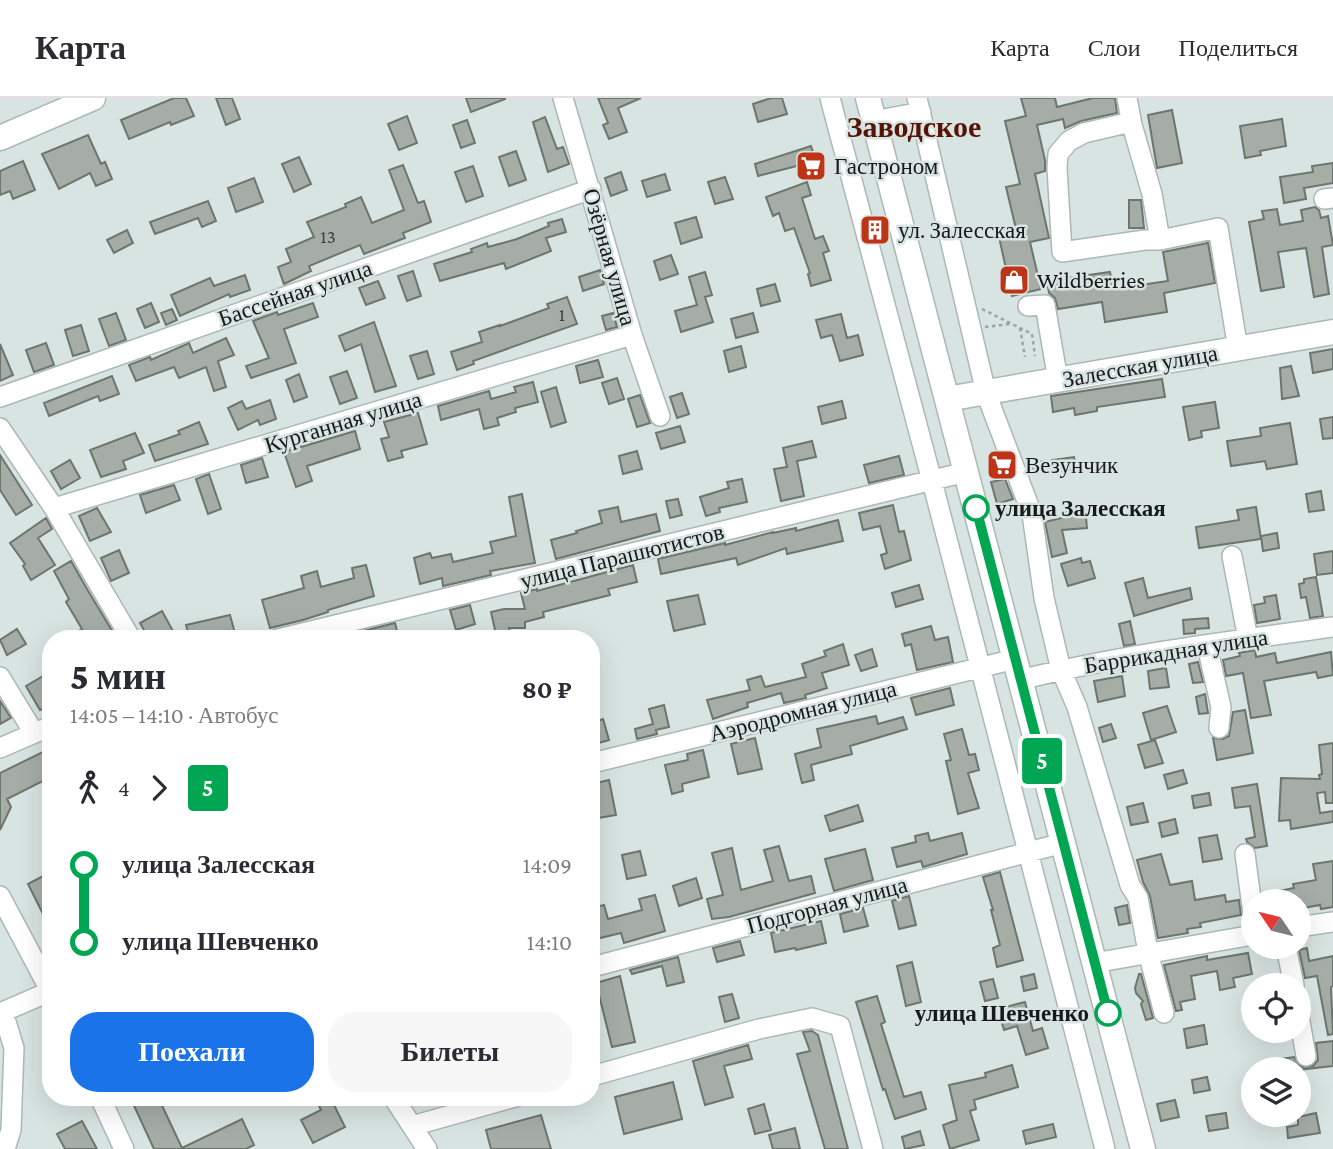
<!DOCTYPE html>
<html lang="ru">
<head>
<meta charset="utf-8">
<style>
  :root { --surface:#fff; --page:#f7f7f7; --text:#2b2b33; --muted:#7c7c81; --line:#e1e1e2; --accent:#1a73e8 }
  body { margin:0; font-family:"Crimson Pro",serif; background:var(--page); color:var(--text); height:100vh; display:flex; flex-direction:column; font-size:26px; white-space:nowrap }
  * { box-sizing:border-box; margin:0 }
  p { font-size:23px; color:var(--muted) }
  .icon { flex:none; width:38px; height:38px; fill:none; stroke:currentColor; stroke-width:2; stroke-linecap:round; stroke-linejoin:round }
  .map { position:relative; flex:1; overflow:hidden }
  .sheet { position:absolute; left:42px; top:532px; width:558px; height:476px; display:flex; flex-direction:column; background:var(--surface); border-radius:28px; box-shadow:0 7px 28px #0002 }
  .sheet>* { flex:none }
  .badge { padding:0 14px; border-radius:5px; font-size:24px; line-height:46px }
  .needle { width:46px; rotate:305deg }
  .buttons { position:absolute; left:1241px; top:791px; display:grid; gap:14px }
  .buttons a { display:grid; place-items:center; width:70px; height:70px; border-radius:50%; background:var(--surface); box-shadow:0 7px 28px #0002; font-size:35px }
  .map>.badge { position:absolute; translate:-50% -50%; box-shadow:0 0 0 4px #fff }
  .legs { display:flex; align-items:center; gap:10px; height:77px; padding:0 28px; font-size:23px }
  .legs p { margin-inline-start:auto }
  .head { display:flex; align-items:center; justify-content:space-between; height:119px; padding:0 28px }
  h1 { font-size:38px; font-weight:800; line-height:52px }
  .action { display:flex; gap:14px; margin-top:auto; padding:14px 28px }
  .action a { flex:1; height:80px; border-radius:28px; background:var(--accent); color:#fff; font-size:28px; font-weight:800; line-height:80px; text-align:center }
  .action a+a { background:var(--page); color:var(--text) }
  ul { padding:0 28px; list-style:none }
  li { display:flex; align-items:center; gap:24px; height:77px; font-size:26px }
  li i { display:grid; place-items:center; width:10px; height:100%; margin:0 9px; background:currentColor }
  li i::after { content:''; width:18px; height:18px; margin:-9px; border:5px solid; border-radius:50%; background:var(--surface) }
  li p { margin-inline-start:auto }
  li:first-child i { background:linear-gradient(#0000 50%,currentColor 0) }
  li:last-child i { background:linear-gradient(currentColor 50%,#0000 0) }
  header { display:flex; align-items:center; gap:42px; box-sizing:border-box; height:98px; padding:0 35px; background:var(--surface); border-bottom:2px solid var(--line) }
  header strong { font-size:33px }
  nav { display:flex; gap:38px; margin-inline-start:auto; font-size:24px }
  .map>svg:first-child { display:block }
  .building { fill:#a5ada6; stroke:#6d756f; stroke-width:2 }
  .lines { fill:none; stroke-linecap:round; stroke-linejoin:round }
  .minor-casing { stroke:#acb8b5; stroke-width:22 }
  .major-casing { stroke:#acb8b5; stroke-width:27 }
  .path { stroke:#9ba4a2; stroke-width:2.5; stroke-dasharray:3.5 3.5; stroke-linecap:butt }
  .minor { stroke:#fff; stroke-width:19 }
  .major { stroke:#fff; stroke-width:24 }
  .line-1-casing { stroke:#fff; stroke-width:16 }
  .line-1 { stroke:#00a651; stroke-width:10 }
  .stop-1-dot { fill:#fff; stroke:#00a651; stroke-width:3.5 }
  .labels { text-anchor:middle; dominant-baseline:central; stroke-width:5; stroke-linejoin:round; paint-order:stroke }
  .number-label { font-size:19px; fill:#3a3f3c }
  .poi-label { font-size:23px; fill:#161a19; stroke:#d8e4e1; text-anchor:start }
  .street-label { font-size:23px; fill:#161a19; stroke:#d8e4e1 }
  .stop-label { font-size:23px; font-weight:bold; fill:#161a19; stroke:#d8e4e1; text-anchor:start }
  .district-label { font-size:30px; font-weight:bold; fill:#561406; stroke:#d8e4e1 }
</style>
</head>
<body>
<header>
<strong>Карта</strong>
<nav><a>Карта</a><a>Слои</a><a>Поделиться</a></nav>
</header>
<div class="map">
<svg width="1333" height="1051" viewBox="0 0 1333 1051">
  <rect width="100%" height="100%" fill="#d8e4e1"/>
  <path class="building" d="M174,0h12l8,18 -23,9 -1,-3 -41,17 -8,-19z
    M216,0h16l8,21 -14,6z
    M466,0h39v1l-34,13z
    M598,0h43l-23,10 9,24 -18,7 -6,-14 5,-2z
    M771,0h11l5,16 -29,8 -5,-18z
    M1021,0h34l2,9 36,-9h22l2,15 -36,8 -16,7 -2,-9 -26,6 8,35v11l-10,3 14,64 -19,4 11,47 -29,7 -13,-59 18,-4 -11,-46 14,-3 -15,-63 21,-5z
    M1172,12l10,53 -25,5 -9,-53z
    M407,18l10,27 -18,7 -11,-26z
    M545,19l12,32 6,-2 6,17 -21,8 -15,-50z
    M1282,21l4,27 -26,5 1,4 -16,3 -5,-32z
    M467,22l8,23 -14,5 -8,-23z
    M88,37l13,29 4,-2 7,17 -16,7 -6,-13 -31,16 -17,-35z
    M811,48l5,15 -58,15 -3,-12z
    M516,53l10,29 -17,6 -10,-29z
    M299,59l12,27 -17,8 -12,-28z
    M23,63l12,29 -22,9 -3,-8 -10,4v-24z
    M1333,65v20l-29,5 2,11 -22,4 -4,-26 33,-5 -1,-6z
    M403,67l15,38 6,-2 7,21 -28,11 2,5 -41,16 -4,-9 -51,21 2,5 -27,13 -6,-17 13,-5 -5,-13 28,-12 -7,-15 39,-15 -1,-3 16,-7 11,26 32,-13 -15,-40z
    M473,68l10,30 -17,6 -11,-30z
    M621,74l6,18 -16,6 -6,-18z
    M665,76l5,16 -23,7 -5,-16z
    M725,79l8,22 -18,5 -7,-22z
    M254,80l9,24 -27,10 -8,-24z
    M807,84l4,13 -9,3 13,41 8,-3 6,15 -6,2 8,27 -20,6 -3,-12 2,-1 -16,-45 -9,3 -6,-18 -6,3 -7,-19z
    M1129,102h12l3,28h-15z
    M208,103l8,20 -14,6 -4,-9 -43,16 -5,-12z
    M1315,109l4,3 2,8 7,-2 5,29 -11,2 7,47 -15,3 -8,-49 -28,4 6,35 -23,4 -12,-69 15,-3 -2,-8 15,-2 3,16 23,-4 -2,-11z
    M696,119l6,20 -21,7 -6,-21z
    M562,121l4,13 -20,6 5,13 -45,18 -2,-6 -64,18 -6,-17 38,-12 -1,-3 16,-6 1,4 29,-8 32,-13 -1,-3z
    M127,132l6,13 -19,10 -7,-13z
    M1208,145l7,40 -51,10 3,19 -62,10 -3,-20 -44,7 -3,-11 -6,-5 -2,-12 63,-9 3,17 55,-8 -5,-29z
    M671,157l7,19 -18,6 -6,-19z
    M600,172l4,14 -21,7 -4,-14z
    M413,173l8,25 -14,5 -9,-25z
    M705,174l7,23 -7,2 8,25 -32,10 -6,-21 22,-6 -8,-28z
    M245,177l5,15 -20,7 -1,-3 -49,22 -9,-21 39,-17 4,8z
    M378,183l7,17 -19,7 -7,-17z
    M775,186l5,17 -19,5 -4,-17z
    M567,199l10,27 -104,37 1,3 -17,6 -6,-18 31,-10 -3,-10 21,-7v1l49,-18 -2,-4z
    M151,205l8,19 -14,6 -8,-19z
    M313,205l5,14 -34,12 12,34 -45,15 -5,-12 23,-8 -16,-37 24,-9 1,3z
    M172,211l5,11 -11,5 -5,-12z
    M116,215l10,27 -17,6 -10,-27z
    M613,215l4,14 -11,3 -4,-14z
    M753,215l5,19 -22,6 -5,-19z
    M841,216l6,24 11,-3 5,20 -23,6 -8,-26 -11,3 -5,-18z
    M374,224l22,64 -21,6 -14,-48 -16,7 -6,-15z
    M81,227l8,26 -16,5 -8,-26z
    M226,240l8,17 -16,6 8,26 -12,4 -8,-24 -27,11 -5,-11 -38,14 -7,-16 21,-8 1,3 38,-17 4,10z
    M46,245l8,22 -20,7 -8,-22z
    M0,246l13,31 -13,6z
    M741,248l5,21 -17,5 -5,-21z
    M1333,251v20l-20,4 -3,-20z
    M427,253l7,23 -16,5 -8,-23z
    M598,262l5,17 -23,6 -4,-17z
    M1291,268l8,30 -17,3 -2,-31z
    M347,273l10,27 -17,6 -10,-27z
    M299,276l8,23 -13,5 -8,-22z
    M112,278l7,18 -19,7 -2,-5 -49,20 -5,-13z
    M617,280l7,21 -15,5 -7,-21z
    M1162,281l3,18 -68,10v4l-22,4 -1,-7 -21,4 -2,-16z
    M533,284l5,20 -23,6 1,4 -19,6 2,7 -15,4 -5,-20 -38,11 -3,-14 51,-15 2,8 25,-7 -2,-5z
    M556,289l10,35 -15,5 -10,-35z
    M682,295l7,21 -12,4 -7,-21z
    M640,297l10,28 -13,4 -9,-28z
    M270,302l6,19 -16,6 -2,-5 -20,10 -10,-22 14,-7 4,8z
    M842,303l4,17 -24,6 -4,-17z
    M1215,304l4,26 -18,3 1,6 -13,3 -6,-33z
    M418,315l9,31 -26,7 2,6 -15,4 -7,-22 8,-2 -5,-15z
    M1333,319v21l-10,1 -3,-20z
    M199,324l9,22 -53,17 -6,-16 31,-11 -2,-3z
    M1290,325l7,41 -30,5 -2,-8 -34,5 -4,-25 34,-5 -1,-8z
    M680,328l5,16 -24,7 -5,-16z
    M355,333l5,18 -53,17 5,15 -16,6 -12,-35z
    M135,335l9,20 -21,8 3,8 -25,8 -11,-27z
    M812,343l4,16 -19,4 7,35 -23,5 -7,-32 13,-2 -4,-19z
    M637,353l5,18 -19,5 -4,-18z
    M0,357l32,50 -16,10 -16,-25z
    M899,358l5,19 -35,8 -5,-18z
    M1074,359l2,12 -23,3 -1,-12z
    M262,360l6,19 -22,6 -5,-18z
    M70,362l10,18 -19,11 -10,-18z
    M1045,363l1,10 -13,2 -2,-10z
    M209,376l12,35 -13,5 -12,-35z
    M742,381l5,23 -28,6 1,4 -14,4 -6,-19 29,-9 -2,-6z
    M1005,381l8,20 -16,5 -6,-22z
    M174,387l6,15 -34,13 -6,-18z
    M1321,393l3,19 -15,2 -3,-18z
    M522,396l13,69 -45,8 1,4 -48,11 -1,-8 -22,6 -6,-26 16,-5 2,5 19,-4 2,8 40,-9 -3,-11 26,-6 -7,-39z
    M678,401l4,16 -12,3 -4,-17z
    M893,407l6,27 5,-1 7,29 -26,9 -4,-14 6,-2 -7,-27 -17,4 -4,-17z
    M1085,408l2,22 -25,2 5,23 -15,4 -7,-35 20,-5 -1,-5h6l-1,-5z
    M618,409l3,15 35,-8 4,17 -104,28 -5,-19 26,-7 -1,-2 26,-8 -3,-12z
    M1256,409l5,32 -62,9 -3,-21 43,-7 -2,-10z
    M97,410l14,24 -21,9 -11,-25z
    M46,420l6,11 -14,9 17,27 -24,15 -8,-14 2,-2 -15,-21z
    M838,422l5,21 -56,13 -1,-6 -48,17 -2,-7 -75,16 -3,-15 67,-16v2l48,-13v1l23,-5v3z
    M1277,435l2,15 -16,3 -2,-15z
    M119,452l10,23 -18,8 -10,-23z
    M1333,453v22l-16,2 -3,-21z
    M1081,460l1,5 8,-2 5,17 -27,8 -7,-22z
    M71,463l16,28 30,50h-52l17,-10 -16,-27 3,-3 -15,-28z
    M366,467l8,31 -46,14v2l-25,8 -33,8 -8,-28 42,-12 -3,-12 16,-5 4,16 33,-9 -2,-10z
    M633,467l4,17 -29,7 2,6 -67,17 1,5 -19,5v6h-16l3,11h-15l-6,-27 13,-3h21l-4,-16 16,-4v2z
    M1316,479l7,39 -13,2 -4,-21 -5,1 -2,-14 5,-1v-4z
    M1143,480l5,20 42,-10 2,11 -58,17 -9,-33z
    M919,487l4,14 -27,8 -4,-14z
    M698,497l7,29 -31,7 -7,-30z
    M1276,497l4,24 -23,4 -3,-18 11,-2 -1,-6z
    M470,507l5,19 -19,6 -6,-20z
    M162,513l12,22 -11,6h-14l-9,-16z
    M230,517l6,22 -46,2 -4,-14z
    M1208,520l1,10 -14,1v4l-11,1 -1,-14z
    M1130,523l5,23 -11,2 -5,-22z
    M395,525l4,16h-56v-3z
    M931,528l4,14 13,-3 5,25 -36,8 -6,-26 -6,2 -3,-12z
    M17,531l9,15 -19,11 -7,-15z
    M843,546l6,21 -27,8 5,15 -22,7 1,3 -22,5 -3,-10 -34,10 1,4 -35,12 -6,-19 43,-10 -3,-10 14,-4 4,11 41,-10 -4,-13 24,-8 -2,-5z
    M872,551l5,17 -16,5 -6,-16z
    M1255,552l1,7 19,-4 2,10 54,-11 2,23 -15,3 -2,-6 -52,9 7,34 -20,3 -8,-45 -17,3 -3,-16 17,-4 -1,-3z
    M1198,564l5,20 -10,1 -4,-19z
    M1166,570l3,19 -19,2 -2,-18z
    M43,578l8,13v14l-11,7 -14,-24z
    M1122,578l3,20 -27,6 -4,-21z
    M950,590l4,17 -38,10 -5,-17z
    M1205,596l3,19 -9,1 -3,-17z
    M0,603l11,17 -11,6z
    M664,607l5,22 -13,3 1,4 -20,5 -2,-10 18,-5 -4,-15z
    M1167,608l9,26 -25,8 -8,-27z
    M1245,612l8,43 -36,7 -4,-22 10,1 6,-3 4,-24z
    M876,618l2,8 25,-7 4,12 -57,17 2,8 -41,11 3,15 -12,3 -7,-29 26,-7 -4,-18z
    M603,621l6,21 -17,5v-22z
    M1111,626l5,14 -13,4 -4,-14z
    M962,631l7,26 6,-1 4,16 -11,3 11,35 -21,6 -12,-53 5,-1 -7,-26z
    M755,640l7,31 -24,5 -7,-30z
    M1155,642l8,23 -18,5 -7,-23z
    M1333,645v60h-7l-1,-11 -8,1 3,20 13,-2v11l-42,7 -1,-9 -11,1 2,-43 39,1 -1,-4 3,-1 -3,-29z
    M51,650v29l-44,22 4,8 -11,23v-57z
    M703,652l6,27 -27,7 1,7 -11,3 -7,-29 23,-5 -1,-6z
    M1183,672l4,13 -19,6 -4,-14z
    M609,682l7,35 -18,3 -6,-34z
    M1257,686l10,62 -12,2 -8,-6 -1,-3 9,-2 -5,-31 -15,2 -3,-20z
    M1209,695l2,12 -17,3 -2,-12z
    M1143,705l5,19 -17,3 -4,-18z
    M858,707l5,16 -33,10 -5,-15z
    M1175,721l3,14 -16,4 -3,-14z
    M928,735l2,8 32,-8 5,21 -44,13 -2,-6 -24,6 -5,-19 24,-6 -1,-6z
    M1217,737l5,24 -19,3 -4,-24z
    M779,748l10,35 22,-5 4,17 -86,24 -17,2 -5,-20 16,-4 -11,-42 20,-5 9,42 32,-9 -9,-31z
    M865,751l8,31 -39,11 -9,-32z
    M640,753l6,24 -19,4 -5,-24z
    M1161,756l9,31 22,-4 3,19 30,-5 1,7 13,-2 2,15 -41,8 1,4 -14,2 1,4 -30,5 -8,-42 -7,-14 -6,-22z
    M1333,763v46l-12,2 -1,-4 -22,4v-8h-34l-1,-7 31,-6 -1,-4 23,-4 -3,-16z
    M51,774v58l-23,-46z
    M1000,774l23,88 -26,7 -4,-19 7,-3 -9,-35h2l-10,-33z
    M696,780l6,20 -23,8 -6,-20z
    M655,797l10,36 -41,12 -3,-10 -25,6 -4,-18v-13l12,-3 4,14 34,-9 -3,-11z
    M909,798l7,29 -17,4 -7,-28z
    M1127,807l3,18 -11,2 -4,-17z
    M863,810l5,18 -24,6 -4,-18z
    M821,823l5,22 -30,7 -1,-2 -20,4 -4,-19z
    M740,843l4,14 -27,7 -4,-14z
    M1307,850l2,13 24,-5v30l-2,1 2,47 -5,1 -11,-59 -12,2 -6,-28z
    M1248,855l4,21 -19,4 2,9 -15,3 -3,-19 -26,5 4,23 -15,3 2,8 -6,1 -12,-46 43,-9v4z
    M678,859l6,25 -17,4 -5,-20 -30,8 -2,-4z
    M912,864l9,40 -15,4 -9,-40z
    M1034,876l3,14 -13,3 -3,-14z
    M1139,876h2l12,44 -7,2 -5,-16 2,-3 -7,-8 -1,-5z
    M620,878l15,66 -23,5 -16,-64z
    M993,881l5,19 -13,3 -5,-19z
    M732,896l7,24 -14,4 -6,-25z
    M877,898l8,26 -4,2 23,73 17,-5 5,17 -31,10 -10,-30 -2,1 -27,-88z
    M1025,904l8,29 9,-3 6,20 -22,7 -9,-29 -13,4 -6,-21z
    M1204,927l3,19 -20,4 -3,-19z
    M812,933l6,4 30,114h-23l-28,-95 13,-3 -7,-19z
    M1333,943v25l-35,4 -16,-1 -2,-10 14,-2 7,10 12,-1 5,-6 -2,-17z
    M748,947l4,14 -28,7 9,31 -28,8 -12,-44z
    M1012,967l6,22 -44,13 2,9 -6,2 9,29 -29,9 -7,-24 14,-5 -8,-35 37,-8 -1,-4z
    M1207,979l3,13 -16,3 -2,-13z
    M673,984l9,37 -58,15 -9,-37z
    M130,999h28l24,51 60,-29 12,26 -8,4h-92z
    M315,999h15l15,30 -32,16 -12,-23 20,-10z
    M1175,1002l4,17 -18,4 -4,-17z
    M764,1006l7,26 -16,4 -7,-25z
    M1226,1015l2,15 -19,3 -3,-15z
    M1316,1015l4,20 -32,5 -1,-11 11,-2v-8z
    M541,1017l10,34h-60l-5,-19z
    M82,1023l15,28h-32l-8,-15z
    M1053,1026l3,13 -30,7 -3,-13z
    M795,1030l5,21h-27l-4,-14z
    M920,1033l4,14 -19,4 -3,-12z"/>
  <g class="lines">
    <g class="minor-casing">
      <path id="minor" d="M563,0l69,237 28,81
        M830,0l102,383 173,668
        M917,0l69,295 46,121 12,84 17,72 16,37 53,178 8,13 10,54 16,61
        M1127,0l5,27 20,69 8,46 58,-12 20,121
        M873,23l48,-9
        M1131,24l-47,11 -15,8 -11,13 -1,14 5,84 83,-12h15
        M1324,101l9,-1
        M1028,208l17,-1 13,75
        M0,299l591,-208
        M0,330l54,80 77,131
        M54,410l578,-173
        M1232,458l16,83
        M278,541l688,-167
        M1207,548l14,61 -2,21
        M0,579l34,56
        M1020,582c100,-25 210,-39 313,-53
        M0,650l51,-22
        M592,665l423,-104
        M1245,756l8,60
        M0,798l51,96
        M1298,829l35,-5
        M1286,849l8,38
        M1094,865l159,-28
        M592,869l471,-124
        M1298,912l8,46
        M3,914l11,36 -3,82 -6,19
        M0,915l51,-22
        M592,978l167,-47 53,-11 28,8 33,123
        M100,999l24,52
        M393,999l34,52
        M412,1028l103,-29"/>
    </g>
    <g class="major-casing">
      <path id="major" d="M868,0l275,1051
        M0,40l93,-40
        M947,301l386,-67"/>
    </g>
    <path class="path" d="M982,211l50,25 3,22
      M985,229l25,-3
      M1020,230l5,29"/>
    <use href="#minor" class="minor"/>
    <use href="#major" class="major"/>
  </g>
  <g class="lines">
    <g class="line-1-casing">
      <path id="line-1" d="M976,410l132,505"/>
    </g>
    <use href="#line-1" class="line-1"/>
  </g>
  <defs>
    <g id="supermarket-square" transform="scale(1.575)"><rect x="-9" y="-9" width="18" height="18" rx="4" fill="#be3417" stroke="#d8e4e1"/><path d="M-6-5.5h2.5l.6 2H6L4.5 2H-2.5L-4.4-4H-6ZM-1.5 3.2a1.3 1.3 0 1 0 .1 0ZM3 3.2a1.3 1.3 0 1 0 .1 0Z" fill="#fff"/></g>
    <g id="building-square" transform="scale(1.575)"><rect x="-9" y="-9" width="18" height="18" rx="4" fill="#be3417" stroke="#d8e4e1"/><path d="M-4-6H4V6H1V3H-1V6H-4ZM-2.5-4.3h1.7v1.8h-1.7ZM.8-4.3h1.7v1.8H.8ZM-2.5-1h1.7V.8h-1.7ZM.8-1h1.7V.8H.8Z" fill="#fff"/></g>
    <g id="shop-square" transform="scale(1.575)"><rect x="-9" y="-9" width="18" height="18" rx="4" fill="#be3417" stroke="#d8e4e1"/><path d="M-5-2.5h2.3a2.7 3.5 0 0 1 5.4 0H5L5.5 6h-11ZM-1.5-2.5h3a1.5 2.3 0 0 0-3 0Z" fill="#fff"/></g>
  </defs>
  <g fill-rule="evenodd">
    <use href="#supermarket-square" x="811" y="68"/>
    <use href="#building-square" x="875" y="132"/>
    <use href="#shop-square" x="1014" y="182"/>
    <use href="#supermarket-square" x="1002" y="367"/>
  </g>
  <g class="stop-1-dot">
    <circle cx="976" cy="410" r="12"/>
    <circle cx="1108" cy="915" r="12"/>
  </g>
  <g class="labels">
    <g class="number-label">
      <text x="328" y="138">13</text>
      <text x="562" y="216">1</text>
    </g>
    <g class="poi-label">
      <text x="834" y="68">Гастроном</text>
      <text x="898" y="132">ул. Залесская</text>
      <text x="1037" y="182">Wildberries</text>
      <text x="1025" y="367">Везунчик</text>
    </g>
    <g class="street-label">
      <text transform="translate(610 159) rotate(74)">Озёрная улица</text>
      <text transform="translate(295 195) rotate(-19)">Бассейная улица</text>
      <text transform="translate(1140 268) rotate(-10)">Залесская улица</text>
      <text transform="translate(343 324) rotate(-17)">Курганная улица</text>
      <text transform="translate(622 458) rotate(-14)">улица Парашютистов</text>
      <text transform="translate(1176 553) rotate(-9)">Баррикадная улица</text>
      <text transform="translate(803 613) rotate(-14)">Аэродромная улица</text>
      <text transform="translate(827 807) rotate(-15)">Подгорная улица</text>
    </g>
    <g class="stop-label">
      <text x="995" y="410">улица Залесская</text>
      <text x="1089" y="915" text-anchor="end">улица Шевченко</text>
    </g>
    <g class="district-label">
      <text x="914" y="28">Заводское</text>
    </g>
  </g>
</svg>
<div class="buttons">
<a><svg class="needle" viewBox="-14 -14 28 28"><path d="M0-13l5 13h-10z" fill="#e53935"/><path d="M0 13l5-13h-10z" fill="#7c7c81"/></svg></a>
<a><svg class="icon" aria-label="locate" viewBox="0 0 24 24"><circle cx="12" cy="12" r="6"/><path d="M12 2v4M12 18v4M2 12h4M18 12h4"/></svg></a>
<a><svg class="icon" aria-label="layers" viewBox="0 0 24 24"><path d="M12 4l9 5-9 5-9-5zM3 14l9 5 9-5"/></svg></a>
</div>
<b class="badge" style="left:1042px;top:663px;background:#00a651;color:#fff">5</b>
<section class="sheet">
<div class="head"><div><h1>5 мин</h1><p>14:05 – 14:10 · Автобус</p></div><b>80 ₽</b></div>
<div class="legs"><svg class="icon" aria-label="walk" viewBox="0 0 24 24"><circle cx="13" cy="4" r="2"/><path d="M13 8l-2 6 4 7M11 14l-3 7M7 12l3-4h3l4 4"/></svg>4<svg class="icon" aria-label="forward" viewBox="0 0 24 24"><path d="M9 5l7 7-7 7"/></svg><b class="badge" style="background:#00a651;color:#fff">5</b></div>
<ul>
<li><i style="color:#00a651"></i><b>улица Залесская</b><p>14:09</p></li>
<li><i style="color:#00a651"></i><b>улица Шевченко</b><p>14:10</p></li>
</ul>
<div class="action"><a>Поехали</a><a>Билеты</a></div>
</section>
</div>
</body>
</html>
